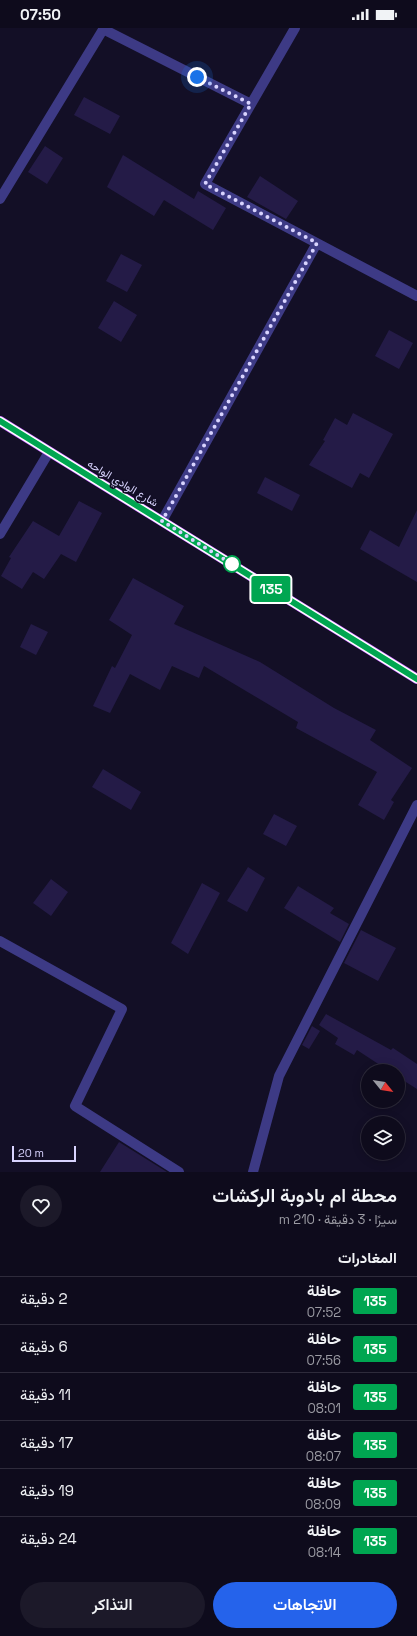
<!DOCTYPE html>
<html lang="ar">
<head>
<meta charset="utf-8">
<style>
  :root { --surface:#0e0b1c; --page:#1c1929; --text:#f1f3f6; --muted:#9b9ba3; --line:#2e2b3b; --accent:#2563eb }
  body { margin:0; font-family:"Space Grotesk",Vazirmatn,sans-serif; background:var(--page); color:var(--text); direction:rtl; height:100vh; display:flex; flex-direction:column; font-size:15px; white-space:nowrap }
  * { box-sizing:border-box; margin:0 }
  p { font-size:13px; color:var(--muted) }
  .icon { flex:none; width:22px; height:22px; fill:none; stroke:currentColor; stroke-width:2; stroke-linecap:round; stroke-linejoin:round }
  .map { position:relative; height:1144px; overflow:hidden; direction:ltr }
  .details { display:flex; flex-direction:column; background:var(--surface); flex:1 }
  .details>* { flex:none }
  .badge { padding:0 8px; border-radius:3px; font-size:14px; line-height:26px }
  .needle { width:26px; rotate:120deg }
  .fabs { position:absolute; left:361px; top:1036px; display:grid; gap:8px }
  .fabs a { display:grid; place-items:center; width:44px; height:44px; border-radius:50%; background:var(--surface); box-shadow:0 2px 10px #0003,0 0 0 1px var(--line); font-size:20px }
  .scale { position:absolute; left:12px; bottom:10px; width:64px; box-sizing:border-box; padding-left:4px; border:2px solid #d9d4ff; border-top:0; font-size:11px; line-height:14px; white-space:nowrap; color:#d9d4ff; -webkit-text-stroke:3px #130f26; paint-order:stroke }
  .you { position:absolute; width:20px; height:20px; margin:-10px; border:3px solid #fff; border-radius:50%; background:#1a73e8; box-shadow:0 0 0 6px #1a73e833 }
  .map>.badge { position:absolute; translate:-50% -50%; box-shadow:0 0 0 2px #fff }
  h2 { padding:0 20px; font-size:15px; line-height:36px }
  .round { display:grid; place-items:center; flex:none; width:42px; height:42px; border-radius:21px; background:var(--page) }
  .overview { display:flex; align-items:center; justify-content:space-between; height:68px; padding:0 20px }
  h1 { font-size:19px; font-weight:600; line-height:30px }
  .primary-button { display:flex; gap:8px; margin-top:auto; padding:8px 20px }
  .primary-button a { flex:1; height:46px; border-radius:24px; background:var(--accent); color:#fff; font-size:16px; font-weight:600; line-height:46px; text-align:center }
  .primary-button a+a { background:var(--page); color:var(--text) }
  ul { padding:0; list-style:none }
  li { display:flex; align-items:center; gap:12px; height:48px; padding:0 20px; border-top:1px solid var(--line) }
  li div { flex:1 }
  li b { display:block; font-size:15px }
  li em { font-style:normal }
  li .badge { min-width:44px; font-weight:700; text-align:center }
  .status { display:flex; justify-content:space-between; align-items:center; height:28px; padding:0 20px; background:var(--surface); direction:ltr }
  .status svg { height:11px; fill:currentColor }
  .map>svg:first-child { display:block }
  .building { fill:#241b47 }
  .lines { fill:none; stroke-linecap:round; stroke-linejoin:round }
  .minor { stroke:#3d3a85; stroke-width:10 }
  .major { stroke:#c25bff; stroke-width:10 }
  .line-casing { stroke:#fff; stroke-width:9 }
  .line { stroke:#00a651; stroke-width:6 }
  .walk { stroke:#d9d4ff; stroke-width:4; stroke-dasharray:0 7.2 }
  .stop-dot { fill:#fff; stroke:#00a651; stroke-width:2 }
  .labels { text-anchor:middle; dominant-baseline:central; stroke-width:3.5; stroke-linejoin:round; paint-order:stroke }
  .street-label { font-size:11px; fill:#d9d4ff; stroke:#130f26 }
</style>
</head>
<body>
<div class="status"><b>07:50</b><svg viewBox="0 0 49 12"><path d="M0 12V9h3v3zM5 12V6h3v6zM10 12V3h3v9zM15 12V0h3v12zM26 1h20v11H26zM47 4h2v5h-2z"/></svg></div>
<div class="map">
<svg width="417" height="1144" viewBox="0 0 417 1144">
  <rect width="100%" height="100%" fill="#130f26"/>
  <path class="building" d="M84,69l36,19 -10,18 -36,-19z
    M45,118l18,12 -16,26 -19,-12z
    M123,127l71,44 4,-8 28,17 -13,22 -49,-30 -10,16 -47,-29z
    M260,148l38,25 -12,18 -39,-22z
    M121,226l21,11 -15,27 -21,-11z
    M114,273l23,14 -16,27 -23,-14z
    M389,302l24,13 -14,26 -24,-13z
    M353,385l40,21 -24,44 -9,-5 -8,15 -43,-23 16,-24 -2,-1 12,-22 12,7z
    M265,449l35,18 -8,16 -35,-18z
    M79,473l23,12 -26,49 -15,-8 -17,25 -11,-7 -11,17 -21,-13 10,-18 -2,-1 24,-36 26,15z
    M417,482v72l-57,-33 10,-19 29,17z
    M133,550l51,28 -10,18 86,38 74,46 42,22 -6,10 42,28 -21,32 3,2 -10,18 -26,-15 19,-33 -81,-44 2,-6 -94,-56 -5,12 -27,-12 -12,24 -30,-16 -20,39 -17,-7 19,-40 3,2 17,-33 -23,-15z
    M31,596l17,8 -12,23 -16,-8z
    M103,741l38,23 -10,18 -39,-23z
    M274,786l23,12 -11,20 -23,-12z
    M248,839l17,11 -18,34 -20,-11z
    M51,851l17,13 -17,24 -18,-13z
    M202,855l18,10 -32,61 -17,-11z
    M298,858l36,22 -4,5 19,11 -9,18 -56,-34z
    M361,902l35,18 -18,33 -34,-18z
    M326,986l65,36 2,-2 24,16v25l-19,-12v-6h-9l-32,-21 -3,5 -19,-11 3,-6 -19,-13z
    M312,998l8,5 -11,18 -7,-4z
    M119,1114l48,30h-67z"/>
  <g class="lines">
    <path class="minor" d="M295,0l-90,156 212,112
      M103,1l148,75
      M0,171l104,-171
      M162,493l155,-278
      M0,506l49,-82
      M0,913l122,68 -47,97 104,66
      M253,1144l26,-96 138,-271"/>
    <path class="major" d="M0,393l417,258"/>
  </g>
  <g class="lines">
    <g class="line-casing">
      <path id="line" d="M0,393l417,258"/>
    </g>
    <use href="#line" class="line"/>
    <path class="walk" d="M197,49l54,27 -46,80 112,59 -155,278 70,43"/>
  </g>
  <circle class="stop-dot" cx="232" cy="536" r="8"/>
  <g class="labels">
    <g class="street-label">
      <text transform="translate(123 455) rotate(31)">شارع الوادي الواحه</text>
    </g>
  </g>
</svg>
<div class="fabs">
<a><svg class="needle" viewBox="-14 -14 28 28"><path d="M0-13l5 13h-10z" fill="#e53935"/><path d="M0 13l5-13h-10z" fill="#9b9ba3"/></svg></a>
<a><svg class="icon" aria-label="layers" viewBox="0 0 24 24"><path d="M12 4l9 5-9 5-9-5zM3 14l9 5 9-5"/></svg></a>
</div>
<div class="scale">20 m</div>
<div class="you" style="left:197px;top:49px"></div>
<b class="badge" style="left:271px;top:561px;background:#00a651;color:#fff">135</b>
</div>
<section class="details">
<div class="overview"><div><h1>محطة ام بادوبة الركشات</h1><p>سيرًا · 3 دقيقة · 210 m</p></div><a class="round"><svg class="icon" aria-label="heart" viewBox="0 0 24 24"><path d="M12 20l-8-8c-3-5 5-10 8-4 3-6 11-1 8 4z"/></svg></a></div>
<h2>المغادرات</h2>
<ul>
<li><span class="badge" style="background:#00a651;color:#fff">135</span><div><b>حافلة</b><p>07:52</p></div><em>2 دقيقة</em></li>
<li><span class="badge" style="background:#00a651;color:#fff">135</span><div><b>حافلة</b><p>07:56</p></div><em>6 دقيقة</em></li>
<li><span class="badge" style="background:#00a651;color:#fff">135</span><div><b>حافلة</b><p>08:01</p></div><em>11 دقيقة</em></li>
<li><span class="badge" style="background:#00a651;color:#fff">135</span><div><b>حافلة</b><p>08:07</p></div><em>17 دقيقة</em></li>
<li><span class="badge" style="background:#00a651;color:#fff">135</span><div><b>حافلة</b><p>08:09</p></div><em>19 دقيقة</em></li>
<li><span class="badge" style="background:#00a651;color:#fff">135</span><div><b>حافلة</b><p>08:14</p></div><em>24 دقيقة</em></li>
</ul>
<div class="primary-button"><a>الاتجاهات</a><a>التذاكر</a></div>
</section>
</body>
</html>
